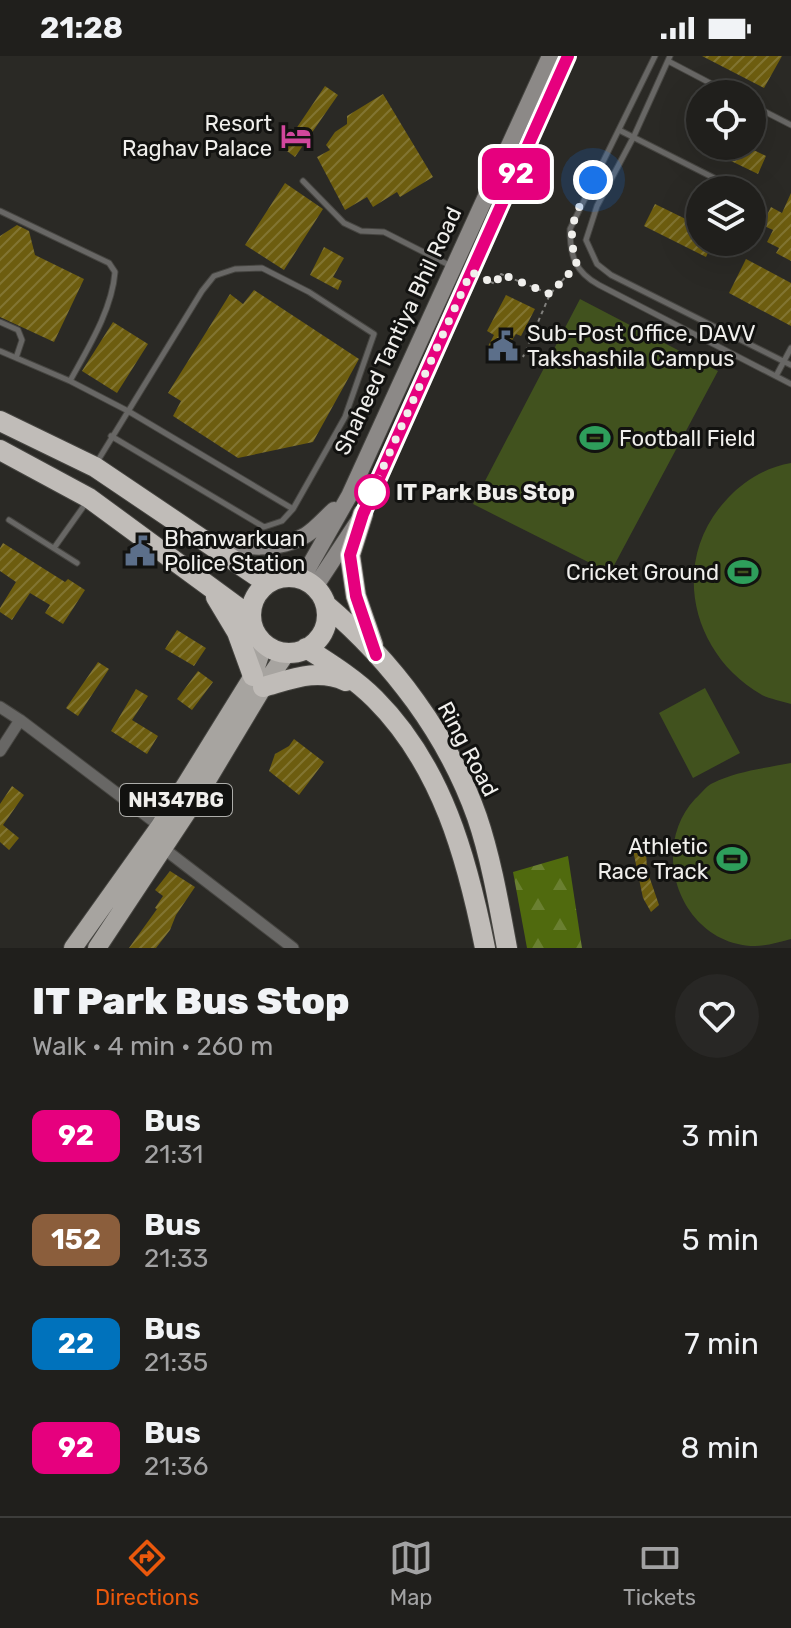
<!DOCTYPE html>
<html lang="en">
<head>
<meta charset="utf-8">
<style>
  :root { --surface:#201f1c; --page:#282725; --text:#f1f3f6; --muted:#a2a2a3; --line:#3d3d3b; --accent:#ea580c }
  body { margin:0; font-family:Rubik,sans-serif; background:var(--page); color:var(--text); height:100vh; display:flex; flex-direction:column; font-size:30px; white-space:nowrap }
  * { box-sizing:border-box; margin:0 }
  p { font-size:26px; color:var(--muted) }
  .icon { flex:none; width:44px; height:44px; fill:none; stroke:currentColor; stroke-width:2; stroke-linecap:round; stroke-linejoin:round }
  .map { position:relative; height:892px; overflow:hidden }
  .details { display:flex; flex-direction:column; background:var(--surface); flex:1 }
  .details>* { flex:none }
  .badge { padding:0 16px; border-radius:12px; font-size:28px; line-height:52px }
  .fabs { position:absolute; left:686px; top:24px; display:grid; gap:16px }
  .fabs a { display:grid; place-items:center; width:80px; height:80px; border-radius:50%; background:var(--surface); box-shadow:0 8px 32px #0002,0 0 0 2px var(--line); font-size:40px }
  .you { position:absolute; width:40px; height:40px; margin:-20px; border:6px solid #fff; border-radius:50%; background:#1a73e8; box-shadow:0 0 0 12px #1a73e833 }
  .map>.badge { position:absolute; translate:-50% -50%; box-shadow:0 0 0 4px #fff }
  .round { display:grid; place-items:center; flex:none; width:84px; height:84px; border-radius:42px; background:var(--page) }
  .head { display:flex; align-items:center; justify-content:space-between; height:136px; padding:0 32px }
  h1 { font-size:38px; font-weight:800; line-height:60px }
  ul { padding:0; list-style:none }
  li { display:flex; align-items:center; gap:24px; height:104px; padding:0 32px }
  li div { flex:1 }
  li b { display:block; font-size:30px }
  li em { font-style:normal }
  li .badge { min-width:88px; font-weight:700; text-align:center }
  .status { display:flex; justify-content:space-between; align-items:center; height:56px; padding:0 40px; background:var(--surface); direction:ltr }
  .status svg { height:22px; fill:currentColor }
  .tabs { display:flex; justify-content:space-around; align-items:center; height:112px; border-top:2px solid var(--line); background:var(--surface); font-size:22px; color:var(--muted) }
  .tabs a { display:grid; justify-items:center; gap:4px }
  .tabs .on { color:var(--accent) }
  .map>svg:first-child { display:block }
  .forest { fill:url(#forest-firs) }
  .garden { fill:#41521e }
  .building { fill:url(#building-hatch) }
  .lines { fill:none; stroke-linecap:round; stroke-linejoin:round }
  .lane-casing { stroke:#464541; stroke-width:7 }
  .street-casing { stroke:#464541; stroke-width:13 }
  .secondary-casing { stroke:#464541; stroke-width:18 }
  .primary-casing { stroke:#464541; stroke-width:20 }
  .highway-casing { stroke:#464541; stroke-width:22 }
  .path { stroke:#81807d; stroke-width:2; stroke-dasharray:4 4; stroke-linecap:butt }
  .lane { stroke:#686765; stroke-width:5 }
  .street { stroke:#686765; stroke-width:11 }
  .secondary { stroke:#8c8987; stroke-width:16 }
  .primary { stroke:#a7a4a0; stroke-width:18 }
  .highway { stroke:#c0bcb8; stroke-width:20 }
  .line-casing { stroke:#fff; stroke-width:18 }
  .line { stroke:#e6007e; stroke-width:12 }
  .walk { stroke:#f0efec; stroke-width:8; stroke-dasharray:0 14.4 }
  .stop-dot { fill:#fff; stroke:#e6007e; stroke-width:4 }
  .labels { text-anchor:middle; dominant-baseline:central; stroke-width:6; stroke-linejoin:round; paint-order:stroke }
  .shield { fill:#121210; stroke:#adadaa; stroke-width:2 }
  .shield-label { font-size:20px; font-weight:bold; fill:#f0efec }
  .poi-label { font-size:22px; fill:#f0efec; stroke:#121210; text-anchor:end }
  .street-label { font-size:22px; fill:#f0efec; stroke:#121210 }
  .stop-label { font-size:22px; font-weight:bold; fill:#f0efec; stroke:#121210; text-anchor:start }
</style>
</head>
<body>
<div class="status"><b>21:28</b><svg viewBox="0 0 49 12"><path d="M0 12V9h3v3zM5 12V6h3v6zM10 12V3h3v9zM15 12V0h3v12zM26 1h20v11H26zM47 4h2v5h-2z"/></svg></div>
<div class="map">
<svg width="791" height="892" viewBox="0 0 791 892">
  <defs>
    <pattern id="forest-firs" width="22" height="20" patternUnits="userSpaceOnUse" patternTransform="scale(2)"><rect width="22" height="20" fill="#506a0e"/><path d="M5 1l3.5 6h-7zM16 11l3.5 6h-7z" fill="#6a8031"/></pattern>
    <pattern id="building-hatch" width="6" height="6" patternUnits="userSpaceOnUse" patternTransform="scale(2)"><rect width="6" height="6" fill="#6d5d0f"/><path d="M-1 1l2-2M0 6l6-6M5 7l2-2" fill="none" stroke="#827532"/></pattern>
  </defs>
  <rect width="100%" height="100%" fill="#2a2925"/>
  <path class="forest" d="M568,800l14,92h-55l-14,-76z"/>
  <path class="garden" d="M580,243l138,72 -108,202 -137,-69z
    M791,407v241c-9,-3 -21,-5 -29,-9 -72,-41 -93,-136 -34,-197 17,-18 39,-31 63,-35z
    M705,632l35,65 -47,25 -34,-65z
    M791,707v176c-12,3 -24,7 -36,7 -73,-1 -108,-95 -60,-147 6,-5 11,-13 18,-16 23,-12 53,-15 78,-20z"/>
  <path class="building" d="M702,0h80l-18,32z
    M325,30l13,9 -43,62 -12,-9z
    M383,38l50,83 -33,20 -3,-5 -24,15 -6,-10 -22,13 -28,-53 13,-7 -4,-5 9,-13 12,-8v-8z
    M700,90h45l21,10 -8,18z
    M285,127l38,26 -39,61 -39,-25z
    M791,137v68l-15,-8 3,-5 -12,-6 6,-12 -11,-5 9,-18 11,6z
    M655,148l45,22v16h13l-7,15 -62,-31z
    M17,169l12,6 6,24 49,24 -30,63 -54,-25v-81z
    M324,191l20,11 -11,19 9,4 -4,9 -28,-15z
    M746,203l45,24v43l-62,-33z
    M254,234l105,69 -46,83 -75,16 -65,-42 8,-15 -13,-8 62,-99 13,10z
    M506,239l29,14 -14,27 -5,-2 -15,24 -15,-8 8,-15 -7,-4z
    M113,266l35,22 -31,49 -35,-22z
    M3,487l62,39 3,-3 17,11 -22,34 -18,-11 5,-8 -20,-12 -18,27 -12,-8v-4l16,-26 -16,-11v-23z
    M177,574l29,18 -12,18 -29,-17z
    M98,606l11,7 -31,47 -12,-8z
    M198,615l15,11 -21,28 -15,-11z
    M136,633l12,7 -16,24 26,16 -11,18 -36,-23z
    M294,683l30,23 -25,33 -30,-24 6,-17 14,-8z
    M12,730l12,9 -21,30 16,13 -10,12 -9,-8v-38z
    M633,794l13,1 1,19 12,35 -8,7 -8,-14z
    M170,815l25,16 -19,28 -6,15 -14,18h-27l28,-39 -2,-1 8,-12 -8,-6z"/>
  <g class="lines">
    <g class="lane-casing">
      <path id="lane" d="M655,0l-85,173c0,27 5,43 29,56l192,99
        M670,0l-36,80 -37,70 -11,34 11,24 14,11 180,90
        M668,5l63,33
        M752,49l39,20
        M619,74l119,60
        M303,125l41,42 17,8 23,1 67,34
        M752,141h1
        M0,155l109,52 6,9c-3,38 -27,76 -45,109
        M0,266l18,8 4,10 -6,18
        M0,295l70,30 58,30 165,98 52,-92 29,-83 -65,-42 -47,-24 -27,1 -21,7 -12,15 -105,171
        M776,320l15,-28
        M111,380l153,91 18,-6 11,-12
        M9,464l68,43
        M54,492l32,-45"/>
    </g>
    <g class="street-casing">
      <path id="street" d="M0,651l20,13 -20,31
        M20,664l140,106
        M163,792l130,100"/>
    </g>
    <g class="secondary-casing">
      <path id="secondary" d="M208,485c32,5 68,12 98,-6 10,-6 19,-17 28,-25
        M302,523l47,-83 201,-440
        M315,531l48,-73 205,-458"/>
    </g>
    <g class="primary-casing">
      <path id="primary" d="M73,892l87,-122 93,-150 11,-33
        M97,892l100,-151 66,-110 24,-35"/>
    </g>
    <g class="highway-casing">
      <path id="highway" d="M0,365l95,46 172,116
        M0,394l89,48 162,119
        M363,458l-13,41 6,41 17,49
        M251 559a38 38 0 1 1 76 0a38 38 0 1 1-76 0Z
        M216,541l21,35 16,44
        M326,549c66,56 122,130 151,212 14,41 22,88 30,131
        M306,592c25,16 49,31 69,51 67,67 92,159 110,249
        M263,631c29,-8 54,-19 83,-6"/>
    </g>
    <path class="path" d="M483,222l12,6 6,-10 49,20 -27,63
      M551,237l20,-22"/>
    <use href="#lane" class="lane"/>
    <use href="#street" class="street"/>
    <use href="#secondary" class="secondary"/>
    <use href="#primary" class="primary"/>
    <use href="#highway" class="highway"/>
  </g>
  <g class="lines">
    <g class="line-casing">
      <path id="line" d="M376,599l-20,-59 -6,-41 13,-41 205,-458"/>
    </g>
    <use href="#line" class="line"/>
    <path class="walk" d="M372,436l99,-220 24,12 6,-10 49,20 27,-29c-12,-39 -1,-51 16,-85"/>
  </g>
  <defs>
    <g id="hotel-bare" transform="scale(2.4)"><path d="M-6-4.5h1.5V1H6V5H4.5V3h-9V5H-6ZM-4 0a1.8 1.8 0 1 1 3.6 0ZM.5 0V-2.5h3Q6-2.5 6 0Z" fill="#d1479c" stroke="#121210" stroke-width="2.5" paint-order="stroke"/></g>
    <g id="civic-bare" transform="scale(2.4)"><path d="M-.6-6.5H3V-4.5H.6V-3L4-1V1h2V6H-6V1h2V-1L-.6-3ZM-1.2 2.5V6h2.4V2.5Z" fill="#5c6f8a" stroke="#121210" stroke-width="2.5" paint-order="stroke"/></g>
    <g id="stadium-bare" transform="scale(2.4)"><path d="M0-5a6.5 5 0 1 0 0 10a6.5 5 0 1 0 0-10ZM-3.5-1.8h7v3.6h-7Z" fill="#2e9e5b" stroke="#121210" stroke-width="2.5" paint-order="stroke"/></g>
  </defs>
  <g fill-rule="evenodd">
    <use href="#hotel-bare" x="296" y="80"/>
    <use href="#civic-bare" x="503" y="290"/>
    <use href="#stadium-bare" x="595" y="382"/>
    <use href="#civic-bare" x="140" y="495"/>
    <use href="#stadium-bare" x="743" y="516"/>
    <use href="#stadium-bare" x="732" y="803"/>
  </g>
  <circle class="stop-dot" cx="372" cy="436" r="16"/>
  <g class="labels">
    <rect class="shield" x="120" y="728" width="112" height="32" rx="6"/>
    <g class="shield-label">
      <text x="176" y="744">NH347BG</text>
    </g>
    <g class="poi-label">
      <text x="272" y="67">Resort<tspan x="272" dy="25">Raghav Palace</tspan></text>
      <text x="527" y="277" text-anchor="start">Sub-Post Office, DAVV<tspan x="527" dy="25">Takshashila Campus</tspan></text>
      <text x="619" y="382" text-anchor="start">Football Field</text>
      <text x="164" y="482" text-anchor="start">Bhanwarkuan<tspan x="164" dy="25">Police Station</tspan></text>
      <text x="719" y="516">Cricket Ground</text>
      <text x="708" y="790">Athletic<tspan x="708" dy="25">Race Track</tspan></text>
    </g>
    <g class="street-label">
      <text transform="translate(398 275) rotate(-65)">Shaheed Tantiya Bhil Road</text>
      <text transform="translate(468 693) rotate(62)">Ring Road</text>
    </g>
    <g class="stop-label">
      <text x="396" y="436">IT Park Bus Stop</text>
    </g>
  </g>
</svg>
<div class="fabs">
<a><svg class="icon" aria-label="locate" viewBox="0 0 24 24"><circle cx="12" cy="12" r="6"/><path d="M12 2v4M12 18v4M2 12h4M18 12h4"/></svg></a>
<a><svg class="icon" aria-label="layers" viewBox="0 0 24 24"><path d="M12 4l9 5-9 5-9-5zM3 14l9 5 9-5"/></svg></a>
</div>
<div class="you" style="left:593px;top:124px"></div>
<b class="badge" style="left:516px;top:118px;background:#e6007e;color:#fff">92</b>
</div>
<section class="details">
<div class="head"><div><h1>IT Park Bus Stop</h1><p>Walk · 4 min · 260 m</p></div><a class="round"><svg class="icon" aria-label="heart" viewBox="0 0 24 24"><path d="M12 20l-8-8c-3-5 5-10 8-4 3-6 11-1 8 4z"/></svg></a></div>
<ul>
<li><span class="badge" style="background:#e6007e;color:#fff">92</span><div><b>Bus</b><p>21:31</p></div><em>3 min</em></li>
<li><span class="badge" style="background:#8b5e3c;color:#fff">152</span><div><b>Bus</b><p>21:33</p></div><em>5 min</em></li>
<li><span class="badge" style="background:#0072bc;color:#fff">22</span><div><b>Bus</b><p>21:35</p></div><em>7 min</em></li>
<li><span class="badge" style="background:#e6007e;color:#fff">92</span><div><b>Bus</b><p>21:36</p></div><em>8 min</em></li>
</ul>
</section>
<nav class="tabs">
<a class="on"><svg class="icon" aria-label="directions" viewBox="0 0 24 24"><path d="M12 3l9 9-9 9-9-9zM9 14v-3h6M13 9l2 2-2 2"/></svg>Directions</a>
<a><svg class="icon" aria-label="map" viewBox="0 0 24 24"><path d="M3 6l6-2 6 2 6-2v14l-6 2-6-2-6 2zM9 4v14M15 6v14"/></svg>Map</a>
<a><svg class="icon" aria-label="tickets" viewBox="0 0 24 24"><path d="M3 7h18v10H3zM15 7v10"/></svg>Tickets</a>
</nav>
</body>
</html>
